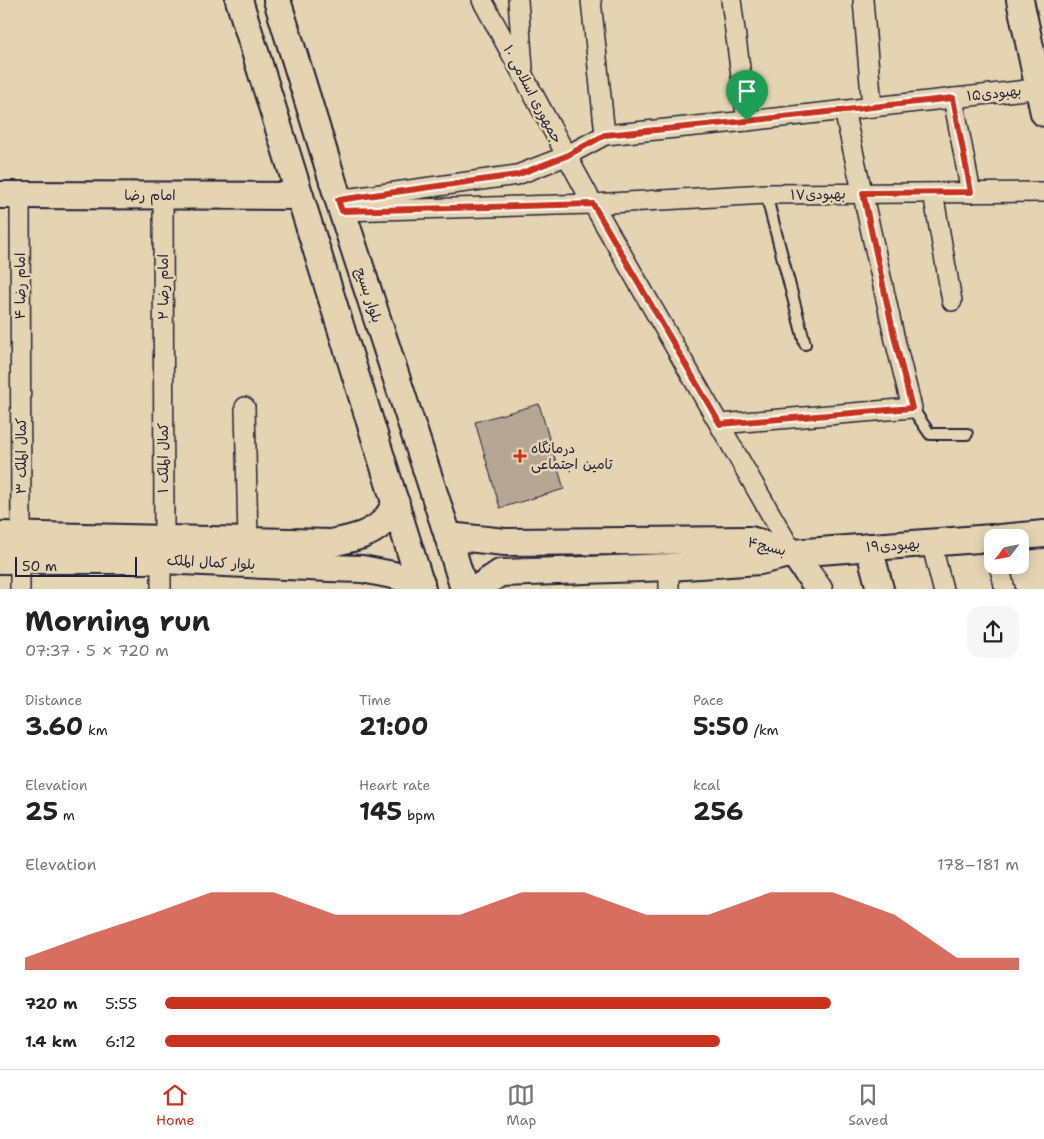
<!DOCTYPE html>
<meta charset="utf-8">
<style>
:root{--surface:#fff;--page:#f6f6f6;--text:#222;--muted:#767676;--line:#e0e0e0;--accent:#c8321e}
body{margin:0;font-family:"Shantell Sans","Playpen Sans Arabic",sans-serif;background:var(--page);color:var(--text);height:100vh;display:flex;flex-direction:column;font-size:19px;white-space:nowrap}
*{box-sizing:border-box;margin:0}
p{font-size:16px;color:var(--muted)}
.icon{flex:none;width:28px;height:28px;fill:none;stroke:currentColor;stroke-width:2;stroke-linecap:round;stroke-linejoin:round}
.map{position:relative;height:589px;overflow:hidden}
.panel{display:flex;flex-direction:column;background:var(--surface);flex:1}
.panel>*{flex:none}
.needle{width:32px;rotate:238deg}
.controls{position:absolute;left:984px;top:529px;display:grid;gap:10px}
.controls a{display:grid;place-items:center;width:45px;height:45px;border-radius:10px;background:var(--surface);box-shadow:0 2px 12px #0003;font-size:25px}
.scale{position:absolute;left:15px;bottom:12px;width:122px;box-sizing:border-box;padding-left:5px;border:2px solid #22223b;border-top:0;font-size:14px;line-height:18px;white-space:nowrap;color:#22223b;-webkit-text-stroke:4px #e5d4b1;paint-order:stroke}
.pin{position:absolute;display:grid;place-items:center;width:42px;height:42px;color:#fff;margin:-51px -21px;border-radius:50% 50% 50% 0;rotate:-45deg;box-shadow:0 0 5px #0007}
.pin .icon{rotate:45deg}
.round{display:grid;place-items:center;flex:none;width:52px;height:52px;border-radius:15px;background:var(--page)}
.head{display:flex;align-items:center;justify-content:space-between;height:85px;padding:0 25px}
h1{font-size:28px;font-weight:700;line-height:38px}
.metrics{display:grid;grid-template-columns:repeat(3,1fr);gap:8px;height:85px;padding:5px 25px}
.metrics div{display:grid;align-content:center}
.metrics b{font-size:25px;font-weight:700}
.metrics small{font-size:14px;font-weight:400}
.metrics p{font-size:14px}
.chart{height:140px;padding:10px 25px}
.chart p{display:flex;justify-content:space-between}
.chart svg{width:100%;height:90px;margin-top:5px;fill:var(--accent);opacity:.7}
ul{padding:0 25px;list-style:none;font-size:16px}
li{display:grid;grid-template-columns:80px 60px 1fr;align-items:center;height:38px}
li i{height:12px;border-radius:6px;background:var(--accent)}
.dock{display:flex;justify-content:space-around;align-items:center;height:70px;border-top:1px solid var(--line);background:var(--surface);font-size:14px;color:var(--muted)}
.dock a{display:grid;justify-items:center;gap:2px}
.dock .current{color:var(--accent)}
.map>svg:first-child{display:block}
.building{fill:#b5a793;stroke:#22223b}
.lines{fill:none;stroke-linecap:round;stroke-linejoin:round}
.lane-casing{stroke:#22223b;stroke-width:14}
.street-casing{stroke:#22223b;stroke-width:22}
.secondary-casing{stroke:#22223b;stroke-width:30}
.lane{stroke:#e5d4b1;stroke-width:10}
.street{stroke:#e5d4b1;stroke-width:19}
.secondary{stroke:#e5d4b1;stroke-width:26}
.route-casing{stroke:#fff;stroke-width:10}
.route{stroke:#c8321e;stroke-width:6}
.poi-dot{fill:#c8321e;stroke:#e5d4b1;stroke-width:2}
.labels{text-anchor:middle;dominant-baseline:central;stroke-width:5;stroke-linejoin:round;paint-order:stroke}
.street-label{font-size:14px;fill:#22223b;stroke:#e5d4b1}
.poi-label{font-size:14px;fill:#22223b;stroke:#e5d4b1;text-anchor:start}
</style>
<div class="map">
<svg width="1044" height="589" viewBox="0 0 1044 589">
<rect width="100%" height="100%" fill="#e5d4b1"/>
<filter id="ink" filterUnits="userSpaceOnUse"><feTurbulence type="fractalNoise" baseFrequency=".02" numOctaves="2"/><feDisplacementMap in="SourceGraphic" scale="10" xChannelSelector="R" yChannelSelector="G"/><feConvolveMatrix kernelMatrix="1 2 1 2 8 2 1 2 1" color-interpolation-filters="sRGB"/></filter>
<g filter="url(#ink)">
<polygon class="building" points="539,404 564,489 500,508 475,422"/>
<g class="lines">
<defs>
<g id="lane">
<polyline points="766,194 805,344"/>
<polyline points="912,408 930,434 967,434"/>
</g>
<g id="street">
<polyline points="482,0 593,204 793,553"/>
<polyline points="518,0 523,68"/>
<polyline points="591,0 605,135"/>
<polyline points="731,0 747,121"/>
<polyline points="863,0 872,107"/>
<polyline points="953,98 971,193"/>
<polyline points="933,193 952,301"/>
<polyline points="20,195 21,535"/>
<polyline points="163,195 164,538"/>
<polyline points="338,200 517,175 566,156 605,135 747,121 1044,88"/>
<polyline points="342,211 593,204 766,194 1044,192"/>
<polyline points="245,407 248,541"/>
<polyline points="720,424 912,408 895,340 844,110"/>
<polyline points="931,542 943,589"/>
<polyline points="161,560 161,589"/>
<polyline points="999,565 1005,589"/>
<polyline points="669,567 669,589"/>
<polyline points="20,589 20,560"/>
</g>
<g id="secondary">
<polyline points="239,0 422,589"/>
<polyline points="277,0 342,211 448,536 464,589"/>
<polyline points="1020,0 1044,113"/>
<polyline points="0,195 300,196"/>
<path d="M0,535L331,543C349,539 369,536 382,523C388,518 392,510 396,503"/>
<polyline points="448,536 505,542 750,540 792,552"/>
<polyline points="1000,538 1044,534"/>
<polyline points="869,547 880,589"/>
<polyline points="793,553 819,589"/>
<polyline points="0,560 161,560 330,568 362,569 393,575 421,583"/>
<polyline points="476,589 500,573 669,567 760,561 793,553 992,538"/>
</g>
</defs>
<use href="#lane" class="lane-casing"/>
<use href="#street" class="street-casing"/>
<use href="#secondary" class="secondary-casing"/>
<use href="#lane" class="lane"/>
<use href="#street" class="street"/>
<use href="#secondary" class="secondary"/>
</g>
</g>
<g class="lines" filter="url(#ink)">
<defs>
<polygon id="route" points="953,98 971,192 863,193 895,340 912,408 720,424 593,204 342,211 338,200 517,175 566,156 605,135 747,121"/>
</defs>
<use href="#route" class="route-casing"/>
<use href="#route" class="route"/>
</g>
<path class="poi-dot" d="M517.5 448.5h5v5h5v5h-5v5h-5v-5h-5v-5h5z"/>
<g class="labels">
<g class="street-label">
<text transform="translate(994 93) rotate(-6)">بهبودی۱۵</text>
<text transform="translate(533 94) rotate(62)">جمهوری اسلامی ۱۰</text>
<text transform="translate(818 194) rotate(-1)">بهبودی۱۷</text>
<text x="150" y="195">امام رضا</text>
<text transform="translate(20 286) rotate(-90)">امام رضا ۴</text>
<text transform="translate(163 287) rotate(-90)">امام رضا ۲</text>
<text transform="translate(369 295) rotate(72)">بلوار بسیج</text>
<text transform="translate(21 456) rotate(-90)">کمال الملک ۳</text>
<text transform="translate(163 458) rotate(-90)">کمال الملک ۱</text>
<text transform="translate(893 545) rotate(-4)">بهبودی۱۹</text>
<text transform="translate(767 546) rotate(14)">بسیج۴</text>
<text transform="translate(211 562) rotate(3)">بلوار کمال الملک</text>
</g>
<g class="poi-label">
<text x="531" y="448">درمانگاه<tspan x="531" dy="16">تامین اجتماعی</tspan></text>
</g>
</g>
</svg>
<div class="controls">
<a><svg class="needle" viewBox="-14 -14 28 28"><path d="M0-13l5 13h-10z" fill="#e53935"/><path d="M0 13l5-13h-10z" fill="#767676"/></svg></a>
</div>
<div class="scale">50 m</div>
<div class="pin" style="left:747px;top:121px;background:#1e9e55"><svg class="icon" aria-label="arrive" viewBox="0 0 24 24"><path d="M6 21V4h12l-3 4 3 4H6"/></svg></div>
</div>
<section class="panel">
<div class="head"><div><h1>Morning run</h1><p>07:37 · 5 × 720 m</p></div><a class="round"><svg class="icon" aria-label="share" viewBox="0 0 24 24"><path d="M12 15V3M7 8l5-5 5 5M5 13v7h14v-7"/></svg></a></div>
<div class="metrics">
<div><p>Distance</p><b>3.60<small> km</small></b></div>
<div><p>Time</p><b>21:00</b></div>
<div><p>Pace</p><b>5:50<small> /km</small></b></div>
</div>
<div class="metrics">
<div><p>Elevation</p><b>25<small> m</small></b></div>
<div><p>Heart rate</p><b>145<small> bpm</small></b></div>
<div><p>kcal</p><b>256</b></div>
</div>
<div class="chart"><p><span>Elevation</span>178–181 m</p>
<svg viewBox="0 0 160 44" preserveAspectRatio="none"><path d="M0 44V38L10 27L20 17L30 6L40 6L50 17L60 17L70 17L80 6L90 6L100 17L110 17L120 6L130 6L140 17L150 38L160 38V44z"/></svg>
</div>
<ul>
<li><b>720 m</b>5:55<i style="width:78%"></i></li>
<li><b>1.4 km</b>6:12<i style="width:65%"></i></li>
</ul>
</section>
<nav class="dock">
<a class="current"><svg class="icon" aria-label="home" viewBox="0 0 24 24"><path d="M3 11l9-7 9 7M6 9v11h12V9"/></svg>Home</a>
<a><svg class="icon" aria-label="map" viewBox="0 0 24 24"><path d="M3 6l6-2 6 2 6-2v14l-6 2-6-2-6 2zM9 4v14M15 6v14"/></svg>Map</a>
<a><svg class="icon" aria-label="saved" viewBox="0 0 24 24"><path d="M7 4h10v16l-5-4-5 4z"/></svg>Saved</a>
</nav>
